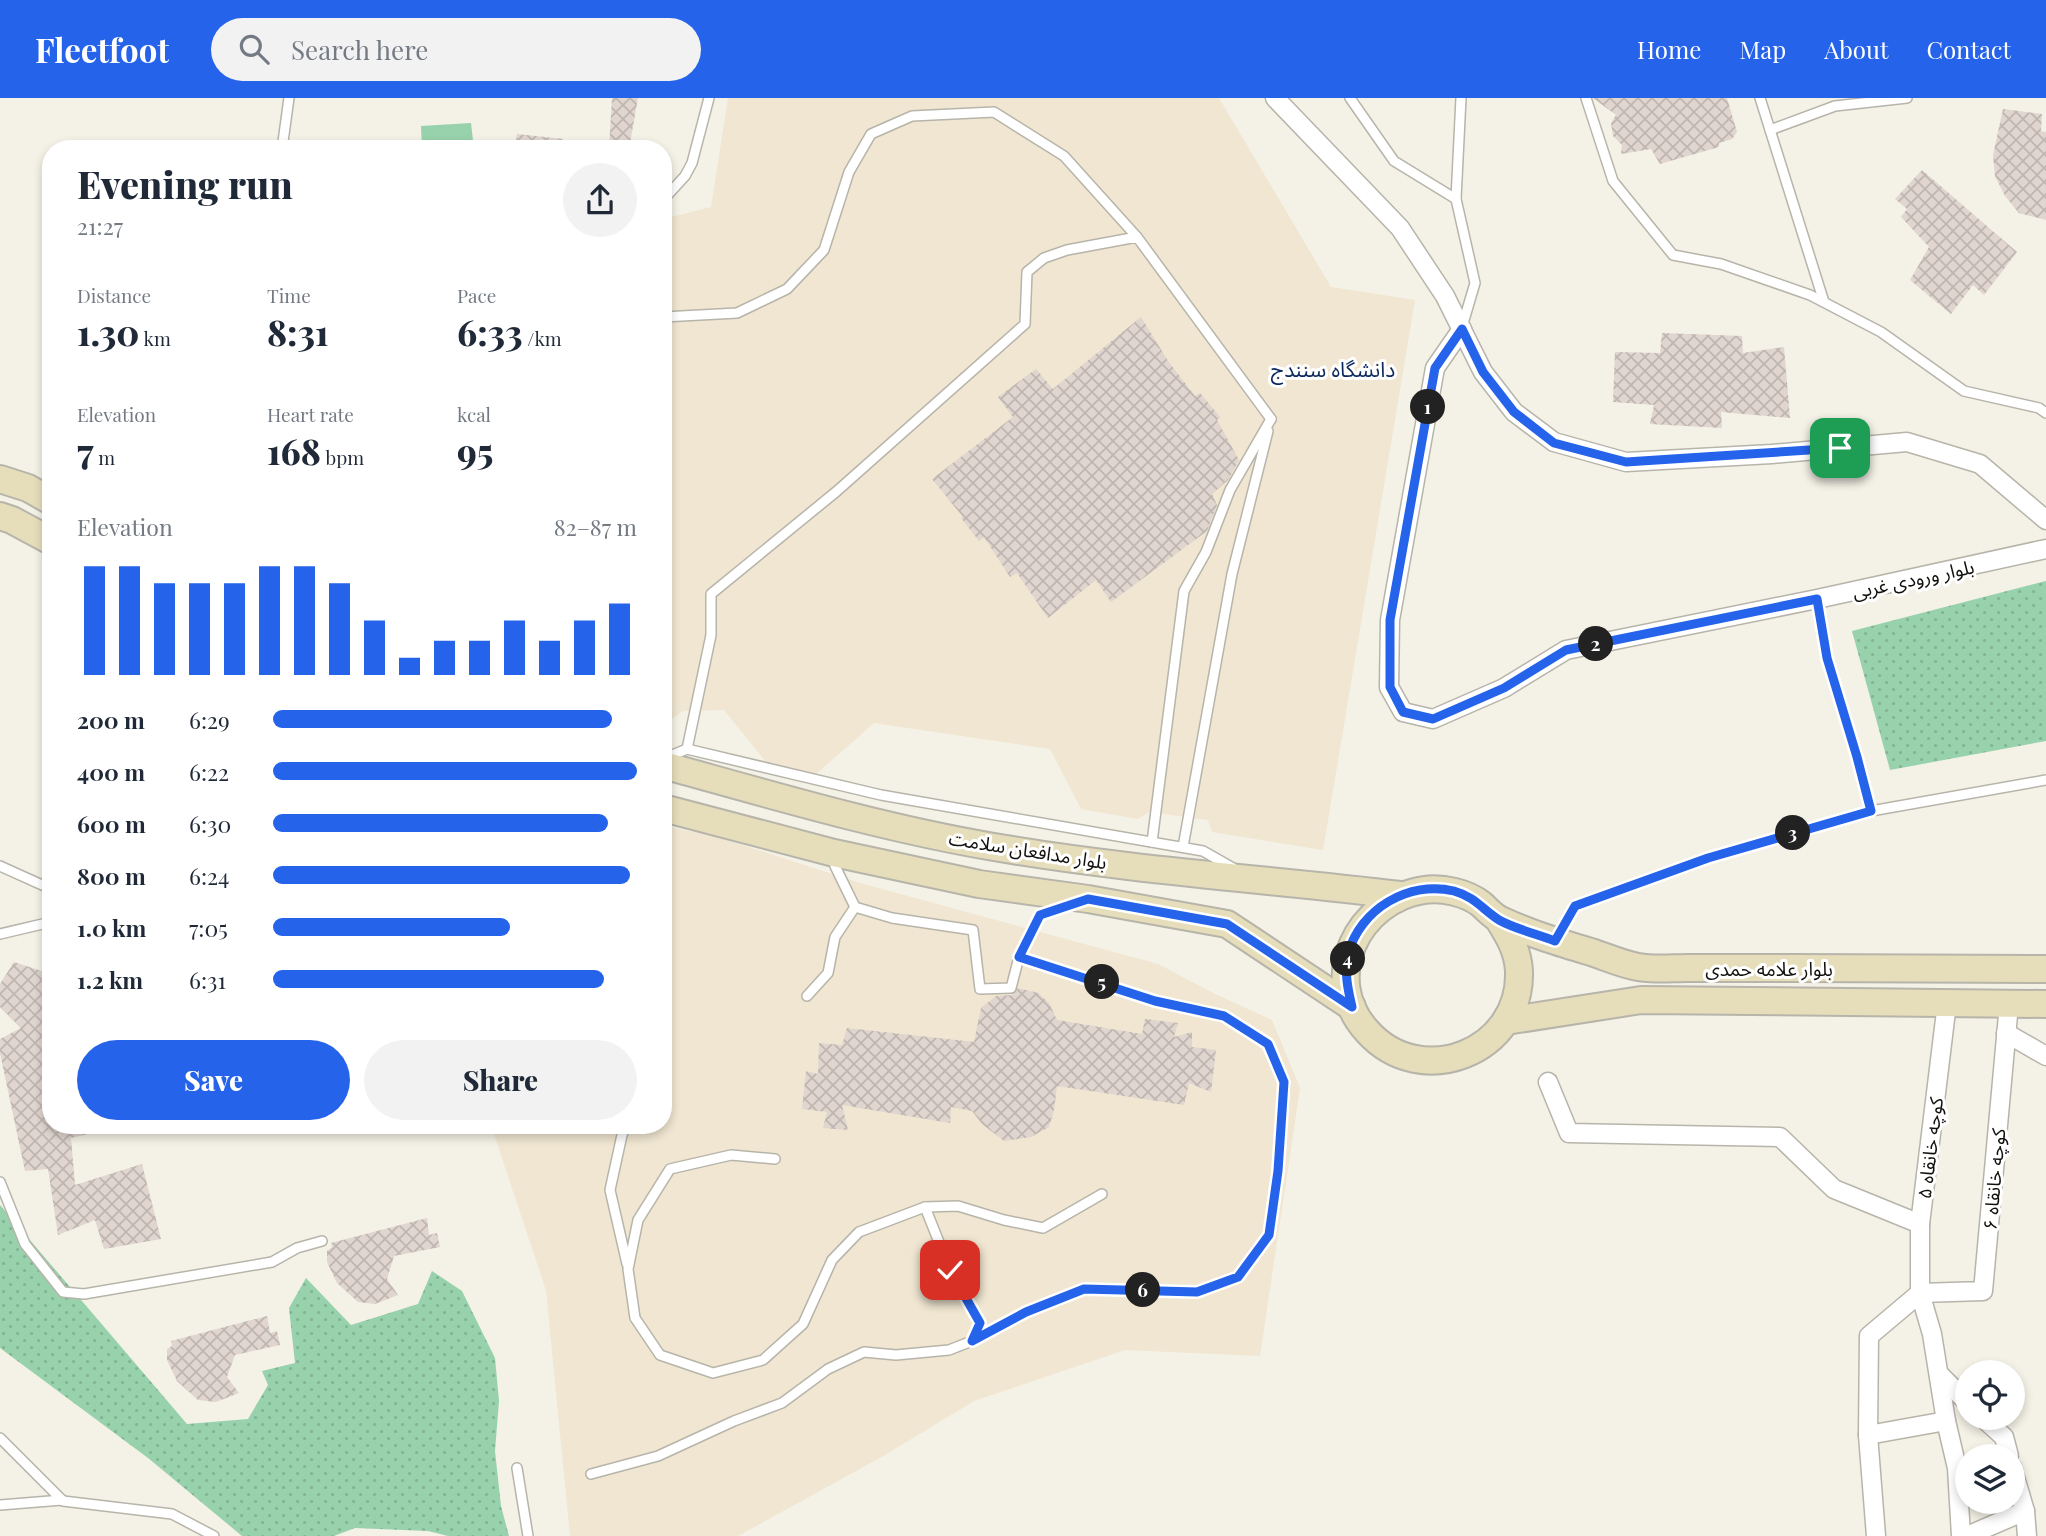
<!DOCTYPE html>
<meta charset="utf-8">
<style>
:root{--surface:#fff;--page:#f2f2f3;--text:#1f2937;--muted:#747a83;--accent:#2563eb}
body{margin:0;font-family:"Playfair Display","Noto Sans Arabic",serif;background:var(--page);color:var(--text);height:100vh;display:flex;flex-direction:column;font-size:26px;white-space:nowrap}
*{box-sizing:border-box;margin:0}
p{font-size:23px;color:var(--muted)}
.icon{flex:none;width:38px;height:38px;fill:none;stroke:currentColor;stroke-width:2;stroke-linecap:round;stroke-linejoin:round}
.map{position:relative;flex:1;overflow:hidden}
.drawer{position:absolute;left:42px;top:42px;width:630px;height:994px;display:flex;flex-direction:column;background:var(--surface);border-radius:28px;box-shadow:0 4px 10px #0003}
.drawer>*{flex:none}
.controls{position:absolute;left:1955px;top:1262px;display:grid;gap:14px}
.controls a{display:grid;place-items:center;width:70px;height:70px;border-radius:50%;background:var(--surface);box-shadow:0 4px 10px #0003;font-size:35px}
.pin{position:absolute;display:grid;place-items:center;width:60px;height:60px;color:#fff;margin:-30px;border-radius:14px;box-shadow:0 4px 10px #0006}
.km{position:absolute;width:35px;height:35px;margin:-18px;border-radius:50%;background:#222;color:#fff;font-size:19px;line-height:35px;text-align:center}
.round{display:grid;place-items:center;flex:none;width:74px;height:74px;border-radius:37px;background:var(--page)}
.headline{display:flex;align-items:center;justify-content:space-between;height:119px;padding:0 35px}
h1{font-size:38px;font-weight:800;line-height:52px}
.figures{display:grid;grid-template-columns:repeat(3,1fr);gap:10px;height:119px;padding:7px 35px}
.figures div{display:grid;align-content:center}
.figures b{font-size:35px;font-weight:800}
.figures small{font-size:19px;font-weight:400}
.figures p{font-size:19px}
.chart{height:196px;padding:14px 35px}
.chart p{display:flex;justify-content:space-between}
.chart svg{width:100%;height:126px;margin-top:7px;stroke:var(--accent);stroke-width:6}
.cta{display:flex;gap:14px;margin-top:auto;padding:14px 35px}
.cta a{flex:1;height:80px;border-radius:42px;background:var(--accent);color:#fff;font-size:28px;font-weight:800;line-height:80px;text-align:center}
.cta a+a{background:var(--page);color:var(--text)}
ul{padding:0 35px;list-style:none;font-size:23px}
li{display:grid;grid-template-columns:112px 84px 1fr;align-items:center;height:52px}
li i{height:18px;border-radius:9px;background:var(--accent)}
header{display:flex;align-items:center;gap:42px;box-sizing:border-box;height:98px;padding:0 35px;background:var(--accent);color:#fff}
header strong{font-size:33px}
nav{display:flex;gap:38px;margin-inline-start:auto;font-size:24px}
.search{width:490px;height:63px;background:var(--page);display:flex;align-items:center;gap:18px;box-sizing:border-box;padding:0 24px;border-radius:38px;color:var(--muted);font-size:26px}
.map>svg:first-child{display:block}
.medical{fill:#f0e6d1}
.park{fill:url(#park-dots)}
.garden{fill:#98d2ac}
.building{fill:url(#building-cross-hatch)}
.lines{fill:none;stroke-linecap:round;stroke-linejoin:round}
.lane-casing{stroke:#b7b4aa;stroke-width:12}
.street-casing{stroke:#b7b4aa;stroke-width:21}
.secondary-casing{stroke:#b7b4aa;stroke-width:30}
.lane{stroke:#fff;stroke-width:9}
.street{stroke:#fff;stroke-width:18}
.secondary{stroke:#e6deba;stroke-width:26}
.route-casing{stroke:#fff;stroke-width:14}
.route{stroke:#2563eb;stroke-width:9}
.labels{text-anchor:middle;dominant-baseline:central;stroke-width:6;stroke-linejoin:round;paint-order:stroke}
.street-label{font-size:19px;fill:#12110d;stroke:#fff}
.neighbourhood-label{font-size:21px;fill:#0d285c;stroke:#fff}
</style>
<header>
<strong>Fleetfoot</strong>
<div class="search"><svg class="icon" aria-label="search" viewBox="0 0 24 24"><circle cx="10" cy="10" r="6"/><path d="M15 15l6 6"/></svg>Search here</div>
<nav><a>Home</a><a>Map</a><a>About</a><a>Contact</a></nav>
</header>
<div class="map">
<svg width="2046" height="1438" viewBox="0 0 2046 1438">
<defs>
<pattern id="park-dots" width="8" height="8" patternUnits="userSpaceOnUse" patternTransform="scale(1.75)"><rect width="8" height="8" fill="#98d2ac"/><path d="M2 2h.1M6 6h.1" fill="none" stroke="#82b393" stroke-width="1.8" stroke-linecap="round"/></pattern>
<pattern id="building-cross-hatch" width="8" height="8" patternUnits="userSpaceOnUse" patternTransform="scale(1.75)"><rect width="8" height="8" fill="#e0d5cf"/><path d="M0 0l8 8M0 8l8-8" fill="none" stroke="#bfb6b1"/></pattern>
</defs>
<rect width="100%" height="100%" fill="#f4f1e6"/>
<g class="medical">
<polygon points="728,0 1219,0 1331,189 1415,202 1323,752 1212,734 1208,722 1149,714 1138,721 1081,711 1050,651 874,625 815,677 770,669 724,612 683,613 663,627 663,121 711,109"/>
<polygon points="663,728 715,738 860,785 1158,866 1215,896 1272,922 1300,990 1260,1258 1125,1252 974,1303 885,1357 738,1438 570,1438 546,1192 491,1027 663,1027"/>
</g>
<g class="park">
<polygon points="2046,483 2046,643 1890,672 1852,533"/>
<polygon points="0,1107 187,1326 248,1321 268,1287 262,1273 295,1265 289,1210 306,1180 351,1227 418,1206 432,1173 462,1193 495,1260 499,1303 495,1353 501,1408 509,1438 448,1438 428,1433 355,1430 334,1438 242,1438 148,1360 0,1250"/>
</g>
<polygon class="garden" points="471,25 474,51 422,51 421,28"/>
<g class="building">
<polygon points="612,0 638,0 629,51 609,51"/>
<polygon points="1593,0 1727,0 1737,34 1732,41 1719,45 1719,49 1660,66 1651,51 1621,56 1622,47 1613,38 1611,25 1616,17"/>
<polygon points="2003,11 2042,16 2041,33 2046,34 2046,122 2019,115 2005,98 1995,78 1993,57"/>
<polygon points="517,36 563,41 562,51 515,51"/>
<polygon points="1922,72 2017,154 1984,197 1973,187 1951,216 1910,182 1929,149 1901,119 1907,111 1895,101"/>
<polygon points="1141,219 1168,263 1195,298 1200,295 1220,319 1217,322 1239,362 1228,382 1212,396 1217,407 1207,433 1111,504 1096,482 1048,520 1017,475 1010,479 984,439 979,443 961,420 963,419 932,381 1013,319 998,299 1036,271 1053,291"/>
<polygon points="1662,235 1742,238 1743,255 1784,249 1790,320 1721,314 1722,330 1650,326 1654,307 1613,304 1615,254 1660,255"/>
<polygon points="14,864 51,876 51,1027 103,1027 104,1032 71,1040 75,1087 142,1066 161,1141 104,1151 95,1122 58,1137 48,1071 25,1073 0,955 0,941 21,930 0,909 0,886"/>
<polygon points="1018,890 1038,895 1049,905 1057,922 1142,936 1145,921 1178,925 1174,939 1192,934 1192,949 1216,952 1211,994 1189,985 1184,1007 1057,988 1054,1012 1049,1029 1031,1039 1004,1043 982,1026 972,1013 951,1009 950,1025 842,1007 848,1032 823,1030 827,1014 802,1011 806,973 818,976 819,945 842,947 847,930 974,944 981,910 996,898 1012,897"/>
<polygon points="427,1120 429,1137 437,1135 440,1149 394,1158 387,1181 398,1197 375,1206 358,1204 337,1185 327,1164 327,1153 332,1149 331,1145"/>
<polygon points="267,1218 270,1235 277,1233 280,1247 235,1257 227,1279 239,1295 216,1304 198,1302 177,1283 167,1262 167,1251 172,1248 171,1243"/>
</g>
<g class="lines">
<defs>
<g id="lane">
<polyline points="1350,0 1394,63 1456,101"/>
<polyline points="1461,0 1456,101 1475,185 1462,229"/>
<polyline points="1586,0 1613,83 1673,157 1721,166 1810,197 1881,234 1964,293 2039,310 2046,315"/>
<polyline points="1760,0 1824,204"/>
<polyline points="1770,32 1835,8 1907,0"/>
<polyline points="282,51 289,0"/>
<polyline points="663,102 685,78 692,65 709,0"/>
<polyline points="663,219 737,215 787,191 824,152 849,74 871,36 912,18 994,14 1064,58 1137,139"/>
<polyline points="1817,501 1827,560 1857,659 1871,713"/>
<polyline points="687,651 711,537 711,496 837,393 1025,226 1027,174 1044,160 1067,152 1137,139 1271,321"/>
<polyline points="665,660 687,651 881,697 1203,753 1233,770"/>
<polyline points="1152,744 1184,493 1206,454 1230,392 1271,321"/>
<polyline points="1183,749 1232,476 1268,333"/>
<polyline points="834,757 835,768 855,809 892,820 973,832 980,891 1011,890 1019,859 1040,817 1069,807"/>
<polyline points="0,768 51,791"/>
<polyline points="0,836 51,824"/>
<polyline points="1556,841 1575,808 1708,760 1871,713 2046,682"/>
<polyline points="807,898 828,875 835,839 855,809"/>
<polyline points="663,950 664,949"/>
<polyline points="626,1027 622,1037 610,1092 627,1166"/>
<polyline points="775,1061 731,1057 670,1071 638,1122 628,1171 635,1220 660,1257 713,1275 763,1262 803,1226 832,1162 859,1134 925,1109 958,1108 1004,1122 1043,1130 1102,1096"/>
<polyline points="0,1084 25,1146 63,1194 84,1196 272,1164 297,1150 322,1143"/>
<polyline points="972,1243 1026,1214 1084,1191 1197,1194 1238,1179 1269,1137 1278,1073 1285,984 1268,946 1224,918 1155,903 1019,859"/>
<polyline points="0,1340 63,1403 172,1416 214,1438"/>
<polyline points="517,1370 528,1438"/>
<polyline points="591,1376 658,1358 734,1323 782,1305 828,1271 864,1254 896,1257 949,1252 972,1243 980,1225 950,1172 925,1109"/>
<polyline points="0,1407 62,1402"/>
</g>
<g id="street">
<polyline points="1275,0 1400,130 1445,198 1483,274 1514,314 1554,344 1626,364 1772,356 1907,344 1980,366 2046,422"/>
<polyline points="1462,231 1435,270 1390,522 1389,589 1403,614 1433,621 1504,590 1566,552 1817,501 2046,451"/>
<polyline points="1947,905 1920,1126 1920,1195 1932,1236 1946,1323 1957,1370 1961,1438"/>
<polyline points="2006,935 2046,958"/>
<polyline points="1548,984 1569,1035 1780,1039 1834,1091 1920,1126"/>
<polyline points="1920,1195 1983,1193 2009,906"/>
<polyline points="1939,1276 1967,1304"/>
<polyline points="1983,1320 2004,1339 2009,1358"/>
<polyline points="1868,1337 1946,1323"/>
<polyline points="2012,1369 2025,1413 2027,1438"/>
<polyline points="1876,1438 1868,1337 1869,1238 1920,1195"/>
<polyline points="1967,1438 2025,1413"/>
</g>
<g id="secondary">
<polyline points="0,381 28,390 51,403"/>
<polyline points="0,418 12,422 51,443"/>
<path d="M663,667C772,697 882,730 994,749C1128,772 1265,781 1400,797"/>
<polyline points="663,710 834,755 979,786 1088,801 1227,826 1352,909"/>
<path d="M1499,822C1509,838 1518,853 1519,873C1522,954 1421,994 1367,933C1319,880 1358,802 1424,792C1442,789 1467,795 1481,806C1488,812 1494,820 1503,823C1531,836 1561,845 1591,854C1606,859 1622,866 1638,869C1654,872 1672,870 1688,870C1723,870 1758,870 1792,870C1877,870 1961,871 2046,871"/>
<polyline points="1506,923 1641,902 2046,906"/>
</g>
</defs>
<use href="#lane" class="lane-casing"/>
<use href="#street" class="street-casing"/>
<use href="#secondary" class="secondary-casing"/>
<use href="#lane" class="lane"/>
<use href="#street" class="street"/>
<use href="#secondary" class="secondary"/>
</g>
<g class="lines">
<defs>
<path id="route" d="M950,1172L980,1225L972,1243L1026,1214L1084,1191L1197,1194L1238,1179L1269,1137L1278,1073L1284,984L1268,946L1224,918L1155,903L1019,859L1040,817L1088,801L1227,826L1352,909C1348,892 1344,874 1348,856C1360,811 1409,782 1454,793C1475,799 1482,811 1499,822C1515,831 1537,836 1555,843L1575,808L1708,760L1871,713L1857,659L1827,560L1817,501L1566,552L1504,590L1433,621L1403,614L1390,589V522L1435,270L1462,231L1483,274L1514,314L1554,345L1626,364L1840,350"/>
</defs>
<use href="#route" class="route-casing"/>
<use href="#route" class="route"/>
</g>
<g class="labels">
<g class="street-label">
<text transform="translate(1913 480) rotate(-12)">بلوار ورودی غربی</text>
<text transform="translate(1028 751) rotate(9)">بلوار مدافعان سلامت</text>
<text x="1769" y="870">بلوار علامه حمدی</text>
<text transform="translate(1929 1050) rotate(-83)">کوچه خانقاه ۵</text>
<text transform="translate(1993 1081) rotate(-85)">کوچه خانقاه ۶</text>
</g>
<g class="neighbourhood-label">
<text x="1333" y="270">دانشگاه سنندج</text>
</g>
</g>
</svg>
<div class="controls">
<a><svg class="icon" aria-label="locate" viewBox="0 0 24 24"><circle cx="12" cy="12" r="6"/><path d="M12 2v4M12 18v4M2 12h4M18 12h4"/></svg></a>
<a><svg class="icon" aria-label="layers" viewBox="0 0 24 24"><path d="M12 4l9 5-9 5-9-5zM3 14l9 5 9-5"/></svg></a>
</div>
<div class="pin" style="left:1840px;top:350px;background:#1e9e55"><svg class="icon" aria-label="arrive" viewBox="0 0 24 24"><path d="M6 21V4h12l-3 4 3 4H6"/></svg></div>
<div class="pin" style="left:950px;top:1172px;background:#d93025"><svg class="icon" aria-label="check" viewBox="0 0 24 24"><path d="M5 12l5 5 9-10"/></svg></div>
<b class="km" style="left:1428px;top:309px">1</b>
<b class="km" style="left:1596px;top:546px">2</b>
<b class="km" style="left:1793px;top:735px">3</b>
<b class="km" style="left:1348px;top:861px">4</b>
<b class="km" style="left:1102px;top:884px">5</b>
<b class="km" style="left:1143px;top:1192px">6</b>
<section class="drawer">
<div class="headline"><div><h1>Evening run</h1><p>21:27</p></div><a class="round"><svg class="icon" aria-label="share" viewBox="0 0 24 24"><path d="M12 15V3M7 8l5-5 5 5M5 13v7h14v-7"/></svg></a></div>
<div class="figures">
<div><p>Distance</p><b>1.30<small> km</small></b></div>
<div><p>Time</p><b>8:31</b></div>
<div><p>Pace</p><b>6:33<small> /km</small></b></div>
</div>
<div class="figures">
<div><p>Elevation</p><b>7<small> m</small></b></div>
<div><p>Heart rate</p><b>168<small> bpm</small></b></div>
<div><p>kcal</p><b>95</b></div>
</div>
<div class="chart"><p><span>Elevation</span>82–87 m</p>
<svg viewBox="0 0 160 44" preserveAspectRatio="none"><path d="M5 44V6M15 44V6M25 44V12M35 44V12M45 44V12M55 44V6M65 44V6M75 44V12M85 44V25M95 44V38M105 44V32M115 44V32M125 44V25M135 44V32M145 44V25M155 44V19"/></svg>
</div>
<ul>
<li><b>200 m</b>6:29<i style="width:93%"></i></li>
<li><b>400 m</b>6:22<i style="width:100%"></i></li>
<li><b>600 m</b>6:30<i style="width:92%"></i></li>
<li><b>800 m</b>6:24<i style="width:98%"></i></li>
<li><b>1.0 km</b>7:05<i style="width:65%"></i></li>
<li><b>1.2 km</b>6:31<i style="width:91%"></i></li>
</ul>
<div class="cta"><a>Save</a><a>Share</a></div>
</section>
</div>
